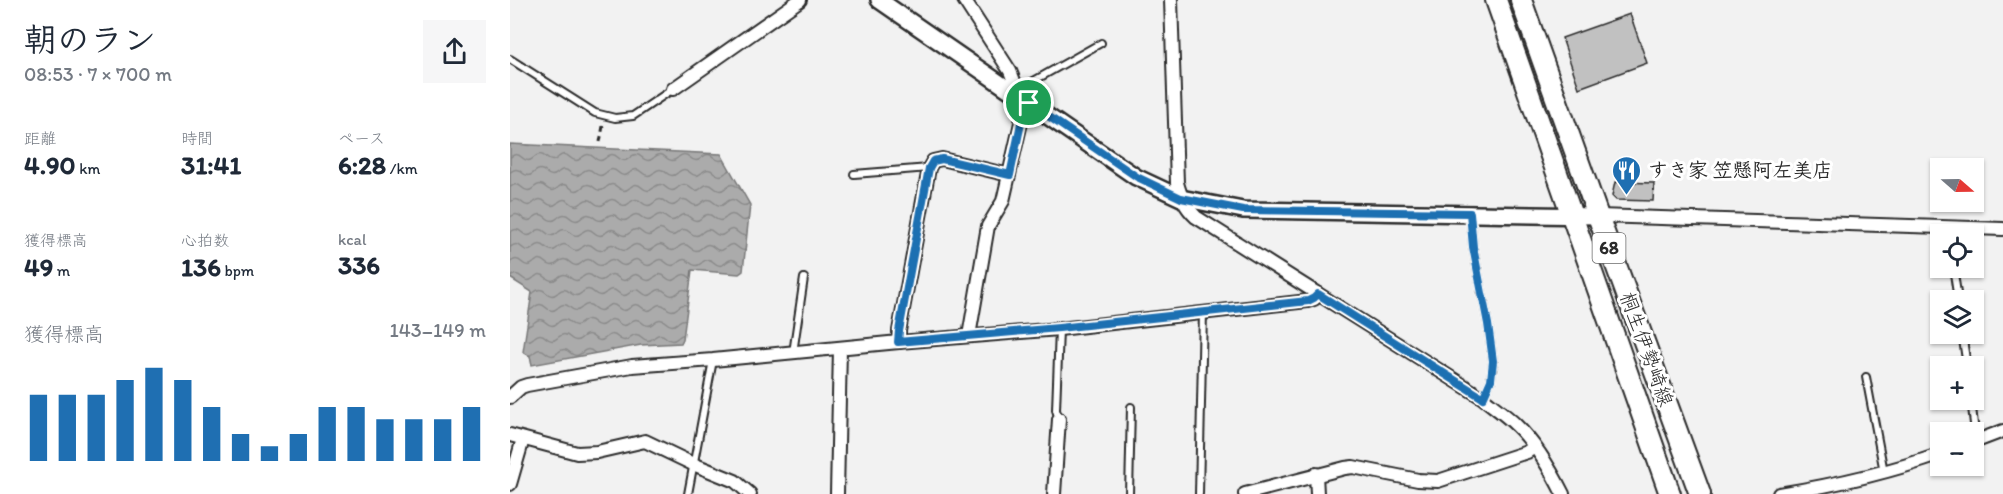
<!DOCTYPE html>
<html lang="ja">
<meta charset="utf-8">
<style>
:root{--surface:#fff;--page:#f6f6f7;--text:#1f2937;--muted:#747a83;--accent:#1f6fb2}
body{margin:0;font-family:Itim,"Klee One",sans-serif;background:var(--page);color:var(--text);height:100vh;display:flex;flex-direction:column;font-size:22px;white-space:nowrap}
*{box-sizing:border-box;margin:0}
p{font-size:20px;color:var(--muted)}
.icon{flex:none;width:33px;height:33px;fill:none;stroke:currentColor;stroke-width:2;stroke-linecap:round;stroke-linejoin:round}
.map{position:relative;flex:1;overflow:hidden}
.sheet{display:flex;flex-direction:column;background:var(--surface);width:510px}
.sheet>*{flex:none}
.needle{width:39px;rotate:110deg}
.fabs{position:absolute;left:1420px;top:158px;display:grid;gap:12px}
.fabs a{display:grid;place-items:center;width:54px;height:54px;border-radius:0px;background:var(--surface);box-shadow:0 2px 4px #0004;font-size:30px}
.pin{position:absolute;display:grid;place-items:center;width:51px;height:51px;color:#fff;margin:-26px;border:3px solid #fff;border-radius:50%;box-shadow:0 2px 6px #0007}
.round{display:grid;place-items:center;flex:none;width:63px;height:63px;border-radius:0px;background:var(--page)}
.head{display:flex;align-items:center;justify-content:space-between;height:102px;padding:0 24px}
h1{font-size:33px;font-weight:700;line-height:45px}
.figures{display:grid;grid-template-columns:repeat(3,1fr);gap:9px;height:102px;padding:6px 24px}
.figures div{display:grid;align-content:center}
.figures b{font-size:26px;font-weight:700}
.figures small{font-size:16px;font-weight:400}
.figures p{font-size:16px}
.chart{height:168px;padding:12px 24px}
.chart p{display:flex;justify-content:space-between}
.chart svg{width:100%;height:108px;margin-top:6px;stroke:var(--accent);stroke-width:6}
main{display:flex;flex:1;min-height:0}
.map>svg:first-child{display:block}
.water{fill:url(#water-waves);stroke:#787878;stroke-width:1.5}
.building{fill:#c1c1c1;stroke:#2b2b2b;stroke-width:1.5}
.lines{fill:none;stroke-linecap:round;stroke-linejoin:round}
.service-casing{stroke:#2b2b2b;stroke-width:10}
.minor-casing{stroke:#2b2b2b;stroke-width:16}
.tertiary-casing{stroke:#2b2b2b;stroke-width:20}
.primary-casing{stroke:#2b2b2b;stroke-width:24}
.path{stroke:#2b2b2b;stroke-width:3;stroke-dasharray:6 4.5;stroke-linecap:butt}
.service{stroke:#fff;stroke-width:6}
.minor{stroke:#fff;stroke-width:12}
.tertiary{stroke:#fff;stroke-width:15}
.primary{stroke:#fff;stroke-width:20}
.route-casing{stroke:#fff;stroke-width:12}
.route{stroke:#1f6fb2;stroke-width:8}
.labels{text-anchor:middle;dominant-baseline:central;stroke-width:6;stroke-linejoin:round;paint-order:stroke}
.shield{fill:#fff;stroke:#6b6b6b;stroke-width:1.5}
.shield-label{font-size:18px;font-weight:bold;fill:#2b2b2b}
.poi-label{font-size:20px;font-weight:bold;fill:#2b2b2b;stroke:#fff;text-anchor:start}
.street-label{font-size:20px;fill:#2b2b2b;stroke:#fff}
</style>
<main>
<section class="sheet">
<div class="head"><div><h1>朝のラン</h1><p>08:53 · 7 × 700 m</p></div><a class="round"><svg class="icon" aria-label="share" viewBox="0 0 24 24"><path d="M12 15V3M7 8l5-5 5 5M5 13v7h14v-7"/></svg></a></div>
<div class="figures">
<div><p>距離</p><b>4.90<small> km</small></b></div>
<div><p>時間</p><b>31:41</b></div>
<div><p>ペース</p><b>6:28<small> /km</small></b></div>
</div>
<div class="figures">
<div><p>獲得標高</p><b>49<small> m</small></b></div>
<div><p>心拍数</p><b>136<small> bpm</small></b></div>
<div><p>kcal</p><b>336</b></div>
</div>
<div class="chart"><p><span>獲得標高</span>143–149 m</p>
<svg viewBox="0 0 160 44" preserveAspectRatio="none"><path d="M5 44V17M15 44V17M25 44V17M35 44V11M45 44V6M55 44V11M65 44V22M75 44V33M85 44V38M95 44V33M105 44V22M115 44V22M125 44V27M135 44V27M145 44V27M155 44V22"/></svg>
</div>
</section>
<div class="map">
<svg width="1493" height="494" viewBox="0 0 1493 494">
<defs>
<pattern id="water-waves" width="16" height="10" patternUnits="userSpaceOnUse" patternTransform="scale(1.5)"><rect width="16" height="10" fill="#ababab"/><path d="M0 5q4-4 8 0t8 0" fill="none" stroke="#8b8b8b"/></pattern>
</defs>
<rect width="100%" height="100%" fill="#f2f2f2"/>
<filter id="ink" filterUnits="userSpaceOnUse"><feTurbulence type="fractalNoise" baseFrequency=".0167" numOctaves="2"/><feDisplacementMap in="SourceGraphic" scale="12" xChannelSelector="R" yChannelSelector="G"/><feConvolveMatrix kernelMatrix="1 2 1 2 8 2 1 2 1" color-interpolation-filters="sRGB"/></filter>
<g filter="url(#ink)">
<polygon class="water" points="0,144 211,154 240,205 233,271 229,274 182,270 173,339 171,343 131,345 22,365 20,356 13,352 22,292 0,278"/>
<g class="building">
<polygon points="1120,14 1137,63 1069,88 1052,38"/>
<polygon points="1105,182 1144,183 1143,201 1106,200 1102,196"/>
</g>
<g class="lines">
<defs>
<g id="service">
<polyline points="0,59 85,113 105,118 123,116 163,89"/>
<polyline points="504,92 591,43"/>
<polyline points="344,174 419,168"/>
<polyline points="960,213 963,247 978,324 983,361 981,380 973,398"/>
<polyline points="1443,267 1448,300"/>
<polyline points="1452,333 1457,366"/>
<polyline points="283,353 294,278"/>
<polyline points="1356,377 1374,472"/>
<polyline points="1461,399 1466,441"/>
<polyline points="549,419 546,410 549,329"/>
<polyline points="178,494 203,360"/>
<polyline points="619,494 621,407"/>
<polyline points="689,494 693,312"/>
</g>
<g id="minor">
<polyline points="454,0 500,71 504,81 504,92"/>
<path d="M661,0L667,183C671,197 675,207 686,217L973,398C984,407 996,415 1006,425C1026,444 1041,470 1053,494"/>
<polyline points="163,89 290,0"/>
<polyline points="1088,216 1493,229"/>
<polyline points="459,336 478,226 493,201 513,114 519,103"/>
<polyline points="389,342 389,331 419,168 423,161 432,159 499,175"/>
<polyline points="0,397 11,387 17,385 122,366 203,360 389,342 549,329 798,301 804,299 808,294"/>
<polyline points="0,435 67,453 87,452 135,441 183,464 225,481 240,494"/>
<polyline points="1464,442 1493,431"/>
<polyline points="806,474 807,494"/>
<polyline points="0,484 13,439"/>
<polyline points="327,494 330,348"/>
<polyline points="544,494 549,419"/>
<polyline points="735,494 835,468 843,467 908,480 928,481 1017,452 1024,447"/>
<path d="M1269,494C1324,485 1378,473 1431,454"/>
</g>
<polyline id="tertiary" points="369,0 626,177 671,198 733,210 1088,216"/>
<g id="primary">
<polyline points="986,0 1160,494"/>
<polyline points="1011,0 1088,216 1190,494"/>
</g>
</defs>
<use href="#service" class="service-casing"/>
<use href="#minor" class="minor-casing"/>
<use href="#tertiary" class="tertiary-casing"/>
<use href="#primary" class="primary-casing"/>
<polyline class="path" points="90,142 93,126"/>
<use href="#service" class="service"/>
<use href="#minor" class="minor"/>
<use href="#tertiary" class="tertiary"/>
<use href="#primary" class="primary"/>
</g>
</g>
<g class="lines" filter="url(#ink)">
<defs>
<polygon id="route" points="519,103 627,177 671,198 733,210 960,213 963,247 978,324 983,361 981,380 973,398 808,294 804,298 798,301 549,328 388,342 389,331 419,168 423,161 432,159 500,175 513,114"/>
</defs>
<use href="#route" class="route-casing"/>
<use href="#route" class="route"/>
</g>
<defs>
<symbol id="restaurant-pin" viewBox="-11 -11 22 30"><path d="M0 17L-7.5 6A9.5 9.5 0 1 1 7.5 6Z" fill="#1f6fb2" stroke="#fff"/><path d="M-5-6h1v4h1v-4h1v4h1v-4h1v5L-1.5 .5V6h-2V.5L-5-1ZM5-6V6H3V1.5H1.5Q1.5-4 5-6Z" fill="#fff"/></symbol>
</defs>
<g fill-rule="evenodd">
<use href="#restaurant-pin" x="1100" y="154" width="33" height="45"/>
</g>
<g class="labels">
<rect class="shield" x="1082.5" y="233" width="33" height="30" rx="4.5"/>
<g class="shield-label">
<text x="1099" y="248">68</text>
</g>
<g class="poi-label">
<text x="1138" y="170">すき家 笠懸阿左美店</text>
</g>
<g class="street-label">
<text transform="translate(1137 349) rotate(70)">桐生伊勢崎線</text>
</g>
</g>
</svg>
<div class="fabs">
<a><svg class="needle" viewBox="-14 -14 28 28"><path d="M0-13l5 13h-10z" fill="#e53935"/><path d="M0 13l5-13h-10z" fill="#747a83"/></svg></a>
<a><svg class="icon" aria-label="locate" viewBox="0 0 24 24"><circle cx="12" cy="12" r="6"/><path d="M12 2v4M12 18v4M2 12h4M18 12h4"/></svg></a>
<a><svg class="icon" aria-label="layers" viewBox="0 0 24 24"><path d="M12 4l9 5-9 5-9-5zM3 14l9 5 9-5"/></svg></a>
<a>+</a>
<a>−</a>
</div>
<div class="pin" style="left:519px;top:103px;background:#1e9e55"><svg class="icon" aria-label="arrive" viewBox="0 0 24 24"><path d="M6 21V4h12l-3 4 3 4H6"/></svg></div>
</div>
</main>
